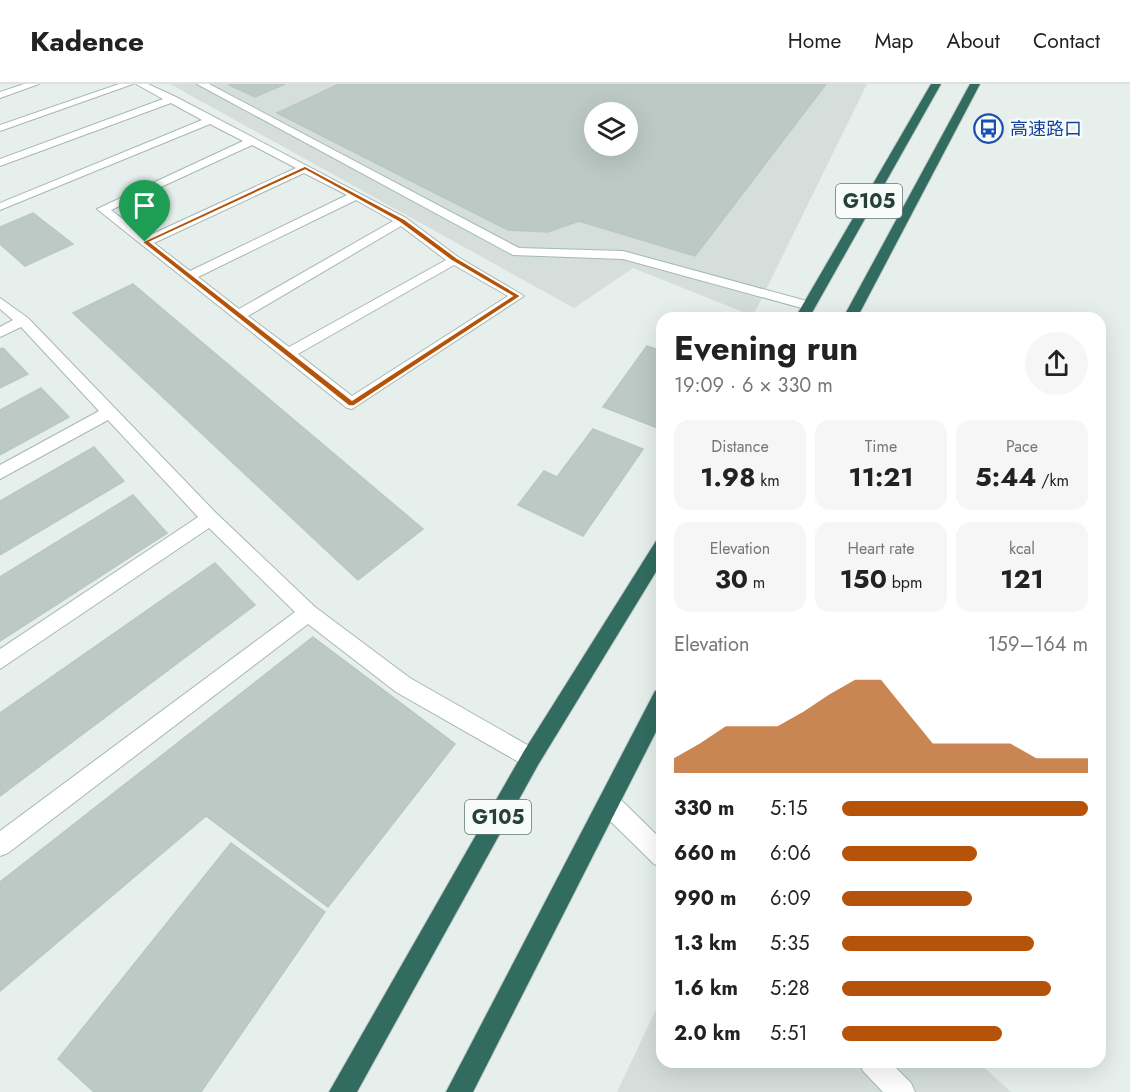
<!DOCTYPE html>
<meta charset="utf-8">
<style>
:root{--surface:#fff;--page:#f6f6f6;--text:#222;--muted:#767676;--line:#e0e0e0;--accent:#b45309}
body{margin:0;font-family:Jost,"Noto Sans SC",sans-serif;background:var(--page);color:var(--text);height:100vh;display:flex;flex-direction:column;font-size:22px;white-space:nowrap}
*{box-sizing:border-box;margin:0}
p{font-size:20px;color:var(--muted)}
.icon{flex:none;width:33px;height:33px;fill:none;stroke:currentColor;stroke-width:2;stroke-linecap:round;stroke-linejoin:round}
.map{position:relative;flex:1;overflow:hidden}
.sheet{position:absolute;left:656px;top:228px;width:450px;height:756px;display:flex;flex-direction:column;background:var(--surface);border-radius:18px;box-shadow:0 6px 24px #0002}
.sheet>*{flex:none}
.fabs{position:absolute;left:584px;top:18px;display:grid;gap:12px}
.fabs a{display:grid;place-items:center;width:54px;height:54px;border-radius:50%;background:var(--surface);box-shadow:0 6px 24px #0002;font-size:30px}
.pin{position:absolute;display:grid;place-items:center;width:51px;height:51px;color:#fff;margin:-62px -26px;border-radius:50% 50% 50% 0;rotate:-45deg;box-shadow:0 0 6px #0007}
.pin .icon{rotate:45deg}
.round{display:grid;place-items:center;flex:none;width:63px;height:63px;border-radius:32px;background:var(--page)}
.summary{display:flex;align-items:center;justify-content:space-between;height:102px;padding:0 18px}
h1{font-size:33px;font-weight:700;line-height:45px}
.metrics{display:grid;grid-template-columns:repeat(3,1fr);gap:9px;height:102px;padding:6px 18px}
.metrics div{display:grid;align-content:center;border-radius:15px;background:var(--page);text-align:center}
.metrics b{font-size:26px;font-weight:700}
.metrics small{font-size:16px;font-weight:400}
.metrics p{font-size:16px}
.chart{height:168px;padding:12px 18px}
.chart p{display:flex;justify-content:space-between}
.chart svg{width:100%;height:108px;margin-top:6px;fill:var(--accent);opacity:.7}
ul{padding:0 18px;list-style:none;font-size:20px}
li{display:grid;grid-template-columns:96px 72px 1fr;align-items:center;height:45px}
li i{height:15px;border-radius:8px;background:var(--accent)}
header{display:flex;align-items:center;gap:36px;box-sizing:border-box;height:84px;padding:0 30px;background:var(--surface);border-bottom:2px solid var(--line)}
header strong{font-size:28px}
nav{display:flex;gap:33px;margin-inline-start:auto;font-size:21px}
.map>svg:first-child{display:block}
.built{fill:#d5deda;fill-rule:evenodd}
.building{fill:#bcc9c4;stroke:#b9c8c2;stroke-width:1.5;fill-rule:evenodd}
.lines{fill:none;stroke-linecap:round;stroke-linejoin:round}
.street-casing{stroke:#a8b7b2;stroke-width:2}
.secondary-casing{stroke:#a5bab3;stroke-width:2}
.highway-casing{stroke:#c2cac8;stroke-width:2}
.street{fill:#fff;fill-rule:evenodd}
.secondary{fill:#fff;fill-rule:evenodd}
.highway{fill:#326c60;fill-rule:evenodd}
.route{fill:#b45309;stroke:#fff;stroke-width:1.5;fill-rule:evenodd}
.labels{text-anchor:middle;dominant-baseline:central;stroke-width:5;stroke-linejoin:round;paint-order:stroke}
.far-transit-label{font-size:18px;fill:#164399;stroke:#f7fbf9;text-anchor:start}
.shield{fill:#f7fbf9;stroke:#647973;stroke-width:1.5}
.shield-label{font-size:20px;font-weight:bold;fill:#254139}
</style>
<header>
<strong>Kadence</strong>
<nav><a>Home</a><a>Map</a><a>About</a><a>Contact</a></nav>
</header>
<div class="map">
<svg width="1130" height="1008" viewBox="0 0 1130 1008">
<rect width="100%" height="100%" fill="#e6efeb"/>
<g class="built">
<path d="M170,0H867L753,232L633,184L574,224ZM594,28H627V62H594Z"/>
<polygon points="661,915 662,978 978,978 1011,1008 617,1008"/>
</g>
<g class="building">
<polygon points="285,0 255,13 229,1 230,0"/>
<path d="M339,0H826L695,172L579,137L548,148L508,146L277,29ZM594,28H627V62H594Z"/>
<polygon points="33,129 73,160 25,182 0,160 0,143"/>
<polygon points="133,200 423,445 358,496 73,229"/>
<polygon points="647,262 662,267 660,345 603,323"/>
<polygon points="3,264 28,290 0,304 0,265"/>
<polygon points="41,304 69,333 0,371 0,326"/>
<polygon points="593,345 643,365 583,452 518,421 544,387 557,393"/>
<polygon points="94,363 124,397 0,471 0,417"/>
<polygon points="133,411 167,449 0,557 0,493"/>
<polygon points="215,479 255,521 0,712 0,629"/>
<polygon points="313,553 455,660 328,823 206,732 0,907 0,798"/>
<polygon points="231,759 325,828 201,1008 94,1008 58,975"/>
</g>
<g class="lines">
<defs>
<g id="street">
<polygon points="24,0 39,0 0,14 0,8"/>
<polygon points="119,0 133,0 0,47 0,41"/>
<path d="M136,0H148L176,13L406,134L458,173L524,212L352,325L347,324L97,125L243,57L210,40L0,126V119L202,36L171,19L0,82V75L163,15ZM252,61L296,84L146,153L111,126ZM304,89L347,111L190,187L154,159ZM356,116L393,137L239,225L198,193ZM401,142L446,176L289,263L248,232ZM454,181L508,212L352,312L298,270Z"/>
<polygon points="0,214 28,234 216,429 315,523 410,594 538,667 541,674 538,681 531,684 524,681 396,608 308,540 8,769 0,772 0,747 295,528 209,444 0,585 0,565 198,433 108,336 0,395 0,381 99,327 21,243 0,253 0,243 13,236 0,225"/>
</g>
<g id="secondary">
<polygon points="197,0 209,0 519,164 623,167 814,219 816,222 809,226 623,175 513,171"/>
<polygon points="609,709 617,712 662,756 662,783 654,780 601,728 598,720 601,712"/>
<polygon points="859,978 890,978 911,999 915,1008 883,1008 863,987"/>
</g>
<g id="highway">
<polygon points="931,0 941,0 809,234 795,234"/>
<polygon points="970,0 980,0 857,234 843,234"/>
<polygon points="662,455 662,478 538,681 357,1008 329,1008 524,667 656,457"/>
<polygon points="662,605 662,636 473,1008 446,1008 655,607"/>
</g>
</defs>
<use href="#street" class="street-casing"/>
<use href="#secondary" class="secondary-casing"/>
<use href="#highway" class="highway-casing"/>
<use href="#street" class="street"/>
<use href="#secondary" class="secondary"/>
<use href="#highway" class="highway"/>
</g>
<path class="route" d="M305,82L404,135L457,174L521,212L354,322H349L142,158ZM305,86L399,138L452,177L512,212L352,316L150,158Z"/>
<defs>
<symbol id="bus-ring" viewBox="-11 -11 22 22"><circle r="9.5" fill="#f7fbf9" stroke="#1a4fb4" stroke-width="1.5"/><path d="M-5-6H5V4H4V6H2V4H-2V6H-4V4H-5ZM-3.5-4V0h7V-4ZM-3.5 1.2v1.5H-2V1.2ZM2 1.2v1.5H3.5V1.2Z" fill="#1a4fb4"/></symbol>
</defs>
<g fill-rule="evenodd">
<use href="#bus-ring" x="972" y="28" width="33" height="33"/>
</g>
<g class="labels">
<g class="far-transit-label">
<text x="1010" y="45">高速路口</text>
</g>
<g class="shield">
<rect x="836" y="100" width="66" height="34" rx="4.5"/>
<rect x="465" y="716" width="66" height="34" rx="4.5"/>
</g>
<g class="shield-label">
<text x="869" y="117">G105</text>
<text x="498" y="733">G105</text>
</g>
</g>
</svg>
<div class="fabs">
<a><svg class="icon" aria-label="layers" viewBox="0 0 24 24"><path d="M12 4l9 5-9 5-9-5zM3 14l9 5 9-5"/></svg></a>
</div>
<div class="pin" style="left:145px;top:158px;background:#1e9e55"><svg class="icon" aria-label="arrive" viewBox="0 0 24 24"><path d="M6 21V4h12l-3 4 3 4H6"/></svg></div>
<section class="sheet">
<div class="summary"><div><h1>Evening run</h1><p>19:09 · 6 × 330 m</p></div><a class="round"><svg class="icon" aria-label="share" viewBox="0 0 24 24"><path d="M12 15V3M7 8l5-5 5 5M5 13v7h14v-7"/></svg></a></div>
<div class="metrics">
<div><p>Distance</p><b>1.98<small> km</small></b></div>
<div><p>Time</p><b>11:21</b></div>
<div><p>Pace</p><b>5:44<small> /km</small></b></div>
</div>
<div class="metrics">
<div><p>Elevation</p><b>30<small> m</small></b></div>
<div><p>Heart rate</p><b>150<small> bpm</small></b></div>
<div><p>kcal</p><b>121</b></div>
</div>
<div class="chart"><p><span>Elevation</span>159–164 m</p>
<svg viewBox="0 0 160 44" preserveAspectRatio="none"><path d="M0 44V38L10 32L20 25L30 25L40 25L50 19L60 12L70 6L80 6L90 19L100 32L110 32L120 32L130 32L140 38L150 38L160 38V44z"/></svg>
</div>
<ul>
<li><b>330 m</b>5:15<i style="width:100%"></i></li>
<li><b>660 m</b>6:06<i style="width:55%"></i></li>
<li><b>990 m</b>6:09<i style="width:53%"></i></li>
<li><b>1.3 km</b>5:35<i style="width:78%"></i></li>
<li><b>1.6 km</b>5:28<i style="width:85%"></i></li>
<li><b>2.0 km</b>5:51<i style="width:65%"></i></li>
</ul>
</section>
</div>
